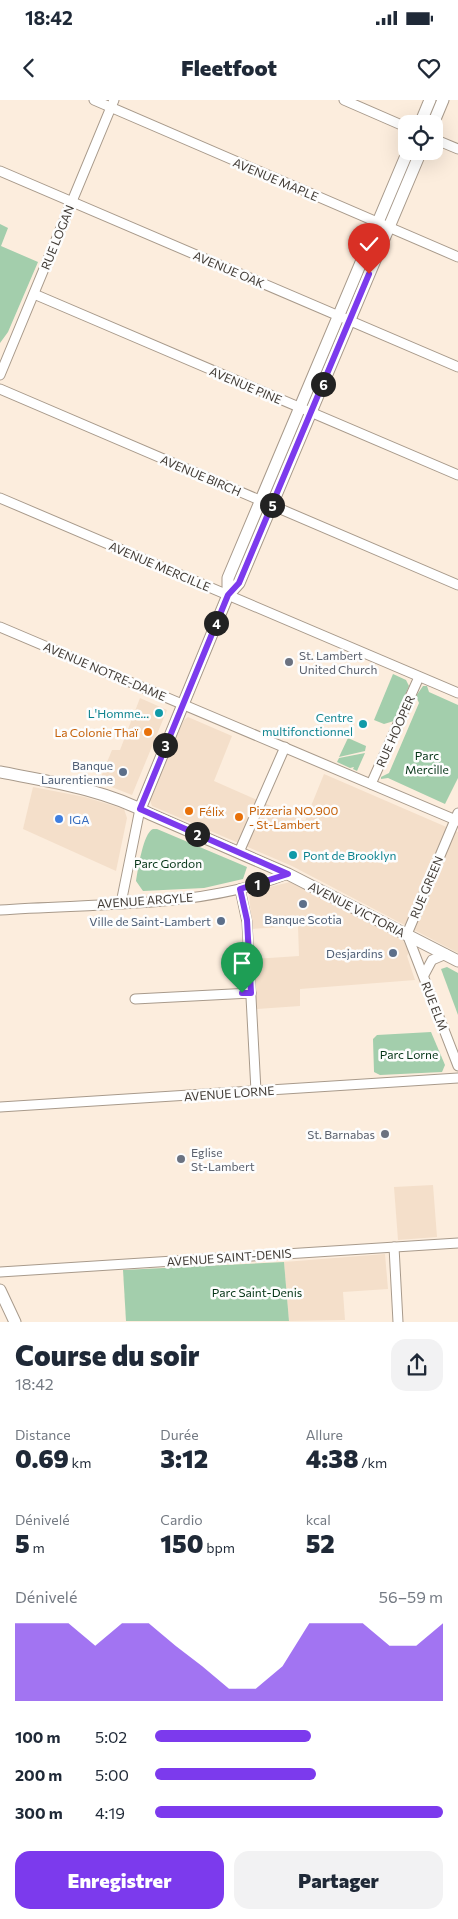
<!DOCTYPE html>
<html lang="fr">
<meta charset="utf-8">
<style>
:root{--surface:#fff;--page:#f2f2f3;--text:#1f2937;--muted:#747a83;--accent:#7c3aed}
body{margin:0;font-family:Commissioner,sans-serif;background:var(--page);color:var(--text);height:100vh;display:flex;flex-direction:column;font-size:19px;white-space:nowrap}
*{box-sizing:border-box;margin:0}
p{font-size:16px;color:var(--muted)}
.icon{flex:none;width:28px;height:28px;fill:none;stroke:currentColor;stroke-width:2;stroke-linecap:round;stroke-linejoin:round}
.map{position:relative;height:1222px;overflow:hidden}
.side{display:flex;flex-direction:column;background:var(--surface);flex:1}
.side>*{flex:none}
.controls{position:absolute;left:398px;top:15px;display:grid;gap:10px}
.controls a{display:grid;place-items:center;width:45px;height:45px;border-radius:10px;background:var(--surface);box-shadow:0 5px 20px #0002;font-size:25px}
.pin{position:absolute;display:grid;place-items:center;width:42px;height:42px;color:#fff;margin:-51px -21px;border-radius:50% 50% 50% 0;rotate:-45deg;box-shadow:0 0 5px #0007}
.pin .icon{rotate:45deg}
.km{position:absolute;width:25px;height:25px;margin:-12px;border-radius:50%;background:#222;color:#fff;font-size:14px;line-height:25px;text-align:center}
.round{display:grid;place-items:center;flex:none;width:52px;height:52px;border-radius:15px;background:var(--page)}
.summary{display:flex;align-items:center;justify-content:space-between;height:85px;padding:0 15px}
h1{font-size:28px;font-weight:800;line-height:38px}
.figures{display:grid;grid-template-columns:repeat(3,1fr);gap:8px;height:85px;padding:5px 15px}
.figures div{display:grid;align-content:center}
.figures b{font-size:25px;font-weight:800}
.figures small{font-size:14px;font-weight:400}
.figures p{font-size:14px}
.chart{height:140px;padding:10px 15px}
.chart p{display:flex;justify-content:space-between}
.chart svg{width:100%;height:90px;margin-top:5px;fill:var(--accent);opacity:.7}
.button{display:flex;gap:10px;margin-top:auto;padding:10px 15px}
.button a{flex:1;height:58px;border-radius:15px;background:var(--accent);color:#fff;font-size:20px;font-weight:800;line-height:58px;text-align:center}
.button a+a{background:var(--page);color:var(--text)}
ul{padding:0 15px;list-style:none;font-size:16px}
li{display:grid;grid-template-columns:80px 60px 1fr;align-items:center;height:38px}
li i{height:12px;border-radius:6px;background:var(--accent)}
.status{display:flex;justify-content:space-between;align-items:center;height:35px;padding:0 25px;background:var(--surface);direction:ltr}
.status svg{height:14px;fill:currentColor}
header{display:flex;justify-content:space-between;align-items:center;height:65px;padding:0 15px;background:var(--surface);font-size:22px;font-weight:800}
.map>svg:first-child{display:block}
.built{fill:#f4dfca}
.green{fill:#a3ceac}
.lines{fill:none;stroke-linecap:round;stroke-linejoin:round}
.minor-casing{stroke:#a89a8b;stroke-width:11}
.tertiary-casing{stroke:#a89a8b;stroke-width:13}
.minor{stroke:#fff;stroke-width:9}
.tertiary{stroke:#fff;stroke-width:11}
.route-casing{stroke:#fff;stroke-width:10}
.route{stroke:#7c3aed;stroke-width:6}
.worship-dot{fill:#6b7280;stroke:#fdfdfd;stroke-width:2}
.culture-dot{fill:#0f9aa8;stroke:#fdfdfd;stroke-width:2}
.food-dot{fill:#e8710a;stroke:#fdfdfd;stroke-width:2}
.service-dot{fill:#5c6f8a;stroke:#fdfdfd;stroke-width:2}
.shop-dot{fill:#3f7fe0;stroke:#fdfdfd;stroke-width:2}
.labels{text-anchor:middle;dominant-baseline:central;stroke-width:5;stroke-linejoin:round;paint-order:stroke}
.street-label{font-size:12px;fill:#413b35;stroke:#fdfdfd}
.worship-label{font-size:12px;fill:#5b616d;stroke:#fdfdfd;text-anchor:start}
.culture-label{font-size:12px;fill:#0d838f;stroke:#fdfdfd;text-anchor:end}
.food-label{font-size:12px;fill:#c56008;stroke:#fdfdfd;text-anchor:start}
.park-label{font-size:12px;fill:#033315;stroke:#fdfdfd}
.service-label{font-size:12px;fill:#4e5e75;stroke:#fdfdfd;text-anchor:end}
.shop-label{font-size:12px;fill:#366cbe;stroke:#fdfdfd;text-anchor:start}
</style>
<div class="status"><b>18:42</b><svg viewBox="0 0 49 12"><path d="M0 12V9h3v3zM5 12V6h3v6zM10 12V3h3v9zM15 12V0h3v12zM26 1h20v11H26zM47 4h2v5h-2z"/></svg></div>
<header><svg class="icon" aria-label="back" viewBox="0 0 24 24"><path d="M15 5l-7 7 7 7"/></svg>Fleetfoot<svg class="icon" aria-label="heart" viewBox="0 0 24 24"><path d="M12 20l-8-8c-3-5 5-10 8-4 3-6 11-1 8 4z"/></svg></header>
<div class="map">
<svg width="458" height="1222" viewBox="0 0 458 1222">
<rect width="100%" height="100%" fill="#fceddd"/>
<g class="built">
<polygon points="140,598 167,610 132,695 99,682 112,650 120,650"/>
<polygon points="188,617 232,636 214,681 305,721 324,674 458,732 458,853 292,766 152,706 149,697 184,620"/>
<polygon points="33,687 85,697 124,709 127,718 116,771 23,729"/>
<polygon points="290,782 402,838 409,852 407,856 415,880 300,889 300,906 257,909 253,859 299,856 298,826 252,829 249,792"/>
<polygon points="433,1085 437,1137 398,1140 394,1087"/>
<polygon points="385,1154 388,1189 343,1192 345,1220 289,1221 284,1162"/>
</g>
<g class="green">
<polygon points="0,124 8,128 1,146 38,162 8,232 0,243"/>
<polygon points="393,574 406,580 409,586 394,621 384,624 374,620"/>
<polygon points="423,586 427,586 429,592 458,605 458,678 445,704 388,678 381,679 381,677 389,673 419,603 416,596"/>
<polygon points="348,638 366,646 365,651 339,657"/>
<polygon points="365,653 357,671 353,669 354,667 350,668 337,662 339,658"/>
<path d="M153,729H157L247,767L243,779L204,788L143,791L136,781C138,770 143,733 153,729Z"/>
<polygon points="447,867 458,873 458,915 441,869"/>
<polygon points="431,932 445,965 442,972 380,975 374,972 373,939 377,935"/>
<polygon points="284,1162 289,1221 126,1221 123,1170"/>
</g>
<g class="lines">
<defs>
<g id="minor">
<polyline points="94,0 458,157"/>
<polyline points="344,0 406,27"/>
<polyline points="434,39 458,49"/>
<polyline points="0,71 458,267"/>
<polyline points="34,194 458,375"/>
<polyline points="0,275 114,0"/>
<polyline points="0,289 458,485"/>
<polyline points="0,398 458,593"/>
<polyline points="0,527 458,721"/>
<polyline points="371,684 419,577"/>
<polyline points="458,713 407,834 458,966"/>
<polyline points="239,752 285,647"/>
<polyline points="240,789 247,822 256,991"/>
<polyline points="121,803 140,709"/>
<path d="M0,810C94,803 199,809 288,774"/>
<polyline points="424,875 432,860 446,854"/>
<polyline points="135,899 251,893"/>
<polyline points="0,1007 458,978"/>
<polyline points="394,1147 398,1222"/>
<polyline points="0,1172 458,1143"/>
</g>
<g id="tertiary">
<polyline points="420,24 430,0"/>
<polyline points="433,24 443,0"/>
<polyline points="228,495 228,478 408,51"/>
<path d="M0,672C52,682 103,689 150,714L288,774L458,861"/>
<polyline points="140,709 228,495 239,483 421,51"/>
<polyline points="0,1190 15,1222"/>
</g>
</defs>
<use href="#minor" class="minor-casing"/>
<use href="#tertiary" class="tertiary-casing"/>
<use href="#minor" class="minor"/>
<use href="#tertiary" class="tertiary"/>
</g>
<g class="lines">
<defs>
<polyline id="route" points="242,893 251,893 247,820 240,789 288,774 140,709 228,495 239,483 369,174"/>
</defs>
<use href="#route" class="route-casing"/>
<use href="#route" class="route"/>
</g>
<g class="worship-dot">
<circle cx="289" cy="562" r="5"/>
<circle cx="385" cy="1034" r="5"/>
<circle cx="181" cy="1059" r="5"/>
</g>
<g class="culture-dot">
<circle cx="159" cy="613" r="5"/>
<circle cx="363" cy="624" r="5"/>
<circle cx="293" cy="755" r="5"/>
</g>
<g class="food-dot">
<circle cx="148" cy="632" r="5"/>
<circle cx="189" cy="711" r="5"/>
<circle cx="239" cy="717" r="5"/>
</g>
<g class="service-dot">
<circle cx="123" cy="672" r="5"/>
<circle cx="303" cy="804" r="5"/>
<circle cx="221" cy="821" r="5"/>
<circle cx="393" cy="853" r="5"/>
</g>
<circle class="shop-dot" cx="59" cy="719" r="5"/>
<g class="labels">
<g class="street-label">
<text transform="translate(276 79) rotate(23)">AVENUE MAPLE</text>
<text transform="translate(57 137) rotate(-68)">RUE LOGAN</text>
<text transform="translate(229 169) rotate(23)">AVENUE OAK</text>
<text transform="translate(246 285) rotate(23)">AVENUE PINE</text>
<text transform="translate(201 375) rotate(23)">AVENUE BIRCH</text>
<text transform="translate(160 466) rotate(23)">AVENUE MERCILLE</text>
<text transform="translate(105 571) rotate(23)">AVENUE NOTRE-DAME</text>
<text transform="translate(395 631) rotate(-66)">RUE HOOPER</text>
<text transform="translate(426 787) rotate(-67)">RUE GREEN</text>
<text transform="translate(145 800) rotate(-4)">AVENUE ARGYLE</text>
<text transform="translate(357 809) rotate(27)">AVENUE VICTORIA</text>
<text transform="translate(435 906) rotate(69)">RUE ELM</text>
<text transform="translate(229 993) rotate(-4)">AVENUE LORNE</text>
<text transform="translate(229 1157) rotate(-4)">AVENUE SAINT-DENIS</text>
</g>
<g class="worship-label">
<text x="299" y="555">St. Lambert<tspan x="299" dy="14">United Church</tspan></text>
<text x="375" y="1034" text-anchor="end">St. Barnabas</text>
<text x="191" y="1052">Eglise<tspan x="191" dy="14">St-Lambert</tspan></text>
</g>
<g class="culture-label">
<text x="149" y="613">L'Homme...</text>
<text x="353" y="617">Centre<tspan x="353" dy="14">multifonctionnel</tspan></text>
<text x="303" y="755" text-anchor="start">Pont de Brooklyn</text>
</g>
<g class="food-label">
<text x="138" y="632" text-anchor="end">La Colonie Thaï</text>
<text x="249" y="710">Pizzeria NO.900<tspan x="249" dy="14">- St-Lambert</tspan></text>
<text x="199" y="711">Félix</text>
</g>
<g class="park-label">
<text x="427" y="655">Parc<tspan x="427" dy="14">Mercille</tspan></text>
<text x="168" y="763">Parc Gordon</text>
<text x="409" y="954">Parc Lorne</text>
<text x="257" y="1192">Parc Saint-Denis</text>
</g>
<g class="service-label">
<text x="113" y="665">Banque<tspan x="113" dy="14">Laurentienne</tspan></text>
<text x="303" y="819" text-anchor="middle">Banque Scotia</text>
<text x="211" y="821">Ville de Saint-Lambert</text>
<text x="383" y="853">Desjardins</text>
</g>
<g class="shop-label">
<text x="69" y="719">IGA</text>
</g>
</g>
</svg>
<div class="controls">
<a><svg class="icon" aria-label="locate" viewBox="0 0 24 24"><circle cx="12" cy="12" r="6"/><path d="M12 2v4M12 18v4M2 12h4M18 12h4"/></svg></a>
</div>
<div class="pin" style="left:242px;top:893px;background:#1e9e55"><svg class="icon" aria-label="arrive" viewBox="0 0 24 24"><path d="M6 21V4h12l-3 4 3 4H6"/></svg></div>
<div class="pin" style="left:369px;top:174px;background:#d93025"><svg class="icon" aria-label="check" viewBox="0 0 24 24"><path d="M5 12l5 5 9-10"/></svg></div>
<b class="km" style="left:257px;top:784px">1</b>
<b class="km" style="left:197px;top:734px">2</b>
<b class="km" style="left:165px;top:645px">3</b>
<b class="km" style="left:216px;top:523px">4</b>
<b class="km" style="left:272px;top:405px">5</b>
<b class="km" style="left:323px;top:284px">6</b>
</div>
<section class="side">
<div class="summary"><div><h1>Course du soir</h1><p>18:42</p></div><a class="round"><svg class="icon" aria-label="share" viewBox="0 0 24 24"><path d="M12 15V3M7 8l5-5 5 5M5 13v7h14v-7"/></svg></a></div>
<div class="figures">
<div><p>Distance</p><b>0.69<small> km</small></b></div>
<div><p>Durée</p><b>3:12</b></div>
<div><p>Allure</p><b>4:38<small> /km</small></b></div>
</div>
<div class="figures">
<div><p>Dénivelé</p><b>5<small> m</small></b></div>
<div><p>Cardio</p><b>150<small> bpm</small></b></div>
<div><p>kcal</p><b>52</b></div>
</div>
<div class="chart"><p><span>Dénivelé</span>56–59 m</p>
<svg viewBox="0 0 160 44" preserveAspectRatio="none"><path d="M0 44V6L10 6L20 6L30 17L40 6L50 6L60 17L70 27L80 38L90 38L100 27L110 6L120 6L130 6L140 17L150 17L160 6V44z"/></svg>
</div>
<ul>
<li><b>100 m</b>5:02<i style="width:54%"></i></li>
<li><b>200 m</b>5:00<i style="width:56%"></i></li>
<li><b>300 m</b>4:19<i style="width:100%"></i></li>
</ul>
<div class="button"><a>Enregistrer</a><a>Partager</a></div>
</section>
